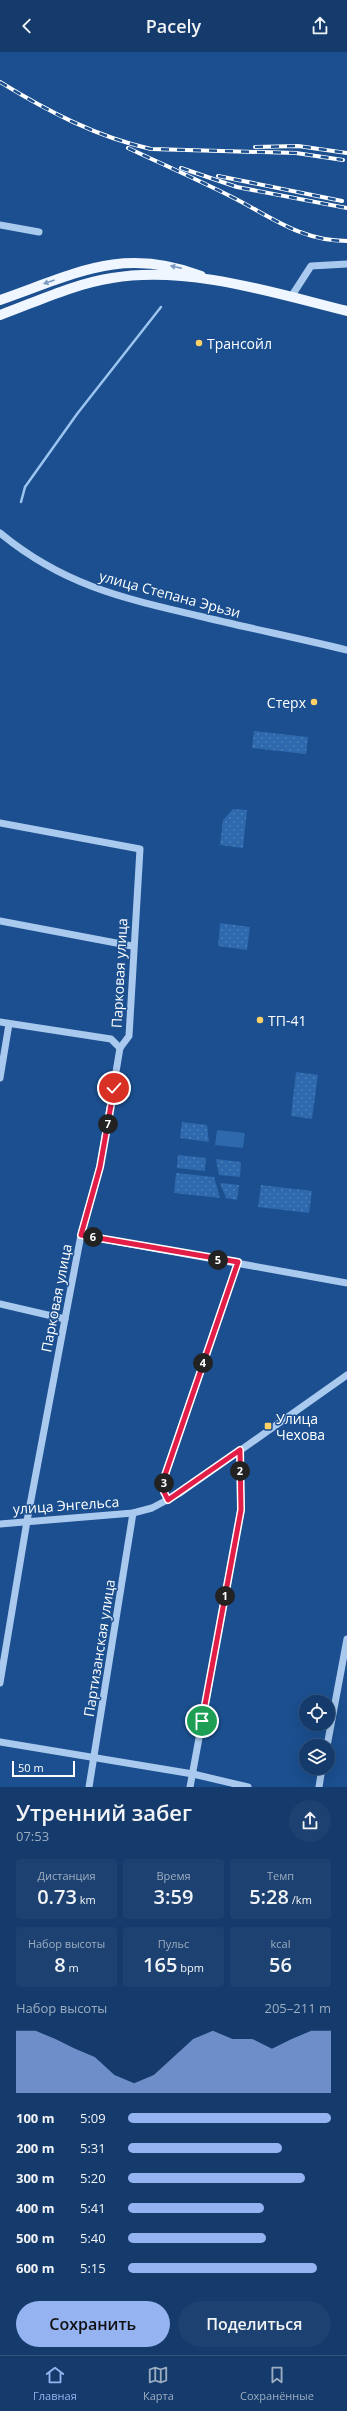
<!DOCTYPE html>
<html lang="ru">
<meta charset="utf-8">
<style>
:root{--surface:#143b6b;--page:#1d4271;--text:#f1f3f6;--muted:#9dadc1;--line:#33557e;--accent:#95b2f1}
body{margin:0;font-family:"Open Sans",sans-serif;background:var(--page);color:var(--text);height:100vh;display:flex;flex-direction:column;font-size:15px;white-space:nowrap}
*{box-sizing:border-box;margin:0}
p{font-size:13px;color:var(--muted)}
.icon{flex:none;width:22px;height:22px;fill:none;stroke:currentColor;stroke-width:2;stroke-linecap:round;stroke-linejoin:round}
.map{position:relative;height:1735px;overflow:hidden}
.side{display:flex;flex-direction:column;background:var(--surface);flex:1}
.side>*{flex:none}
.controls{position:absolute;left:299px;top:1643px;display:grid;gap:8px}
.controls a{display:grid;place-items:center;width:36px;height:36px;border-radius:50%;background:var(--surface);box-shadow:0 4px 16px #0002,0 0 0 1px var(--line);font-size:20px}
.scale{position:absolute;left:12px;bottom:10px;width:63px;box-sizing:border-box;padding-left:4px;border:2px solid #fff;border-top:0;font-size:11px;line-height:14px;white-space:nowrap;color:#fff;-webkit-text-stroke:3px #1b4f8f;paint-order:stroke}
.pin{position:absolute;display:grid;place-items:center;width:34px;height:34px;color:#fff;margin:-17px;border:2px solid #fff;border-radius:50%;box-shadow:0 1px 4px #0007}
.km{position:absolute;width:20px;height:20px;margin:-10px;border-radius:50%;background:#222;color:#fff;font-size:11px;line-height:20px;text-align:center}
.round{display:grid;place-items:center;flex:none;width:42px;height:42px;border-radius:21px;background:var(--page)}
.headline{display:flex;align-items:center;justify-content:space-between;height:68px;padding:0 16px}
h1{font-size:22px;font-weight:600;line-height:30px}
.figures{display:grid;grid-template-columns:repeat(3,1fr);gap:6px;height:68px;padding:4px 16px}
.figures div{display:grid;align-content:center;border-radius:4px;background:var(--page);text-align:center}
.figures b{font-size:20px;font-weight:600}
.figures small{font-size:11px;font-weight:400}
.figures p{font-size:11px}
.chart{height:112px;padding:8px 16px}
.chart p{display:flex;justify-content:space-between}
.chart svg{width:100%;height:72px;margin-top:4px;fill:var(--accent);opacity:.7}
.button{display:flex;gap:8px;margin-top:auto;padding:8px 16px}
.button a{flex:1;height:46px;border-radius:24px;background:var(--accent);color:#111;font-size:16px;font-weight:600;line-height:46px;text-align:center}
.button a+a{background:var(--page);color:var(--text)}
ul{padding:0 16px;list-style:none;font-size:13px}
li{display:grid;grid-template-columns:64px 48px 1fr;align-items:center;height:30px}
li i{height:10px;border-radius:5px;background:var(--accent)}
header{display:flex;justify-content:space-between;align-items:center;height:52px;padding:0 16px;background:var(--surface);font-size:18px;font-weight:600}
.tabs{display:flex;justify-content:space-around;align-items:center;height:56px;border-top:1px solid var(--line);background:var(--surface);font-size:11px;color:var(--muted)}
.tabs a{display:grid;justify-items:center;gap:2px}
.tabs .on{color:var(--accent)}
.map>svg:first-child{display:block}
.green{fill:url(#green-dots)}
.pitch{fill:#2e69ad}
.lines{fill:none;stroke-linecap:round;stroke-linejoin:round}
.stream{stroke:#9cc4f0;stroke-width:2.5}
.minor{stroke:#a9c9ee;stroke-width:7}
.major{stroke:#f0f6ff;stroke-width:10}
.rail-casing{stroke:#fff;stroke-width:4}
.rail{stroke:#1b4f8f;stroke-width:2.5;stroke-dasharray:8;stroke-linecap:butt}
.oneway{fill:#7b9ac1}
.route-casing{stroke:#fff;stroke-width:8}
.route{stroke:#e11d48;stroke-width:5}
.poi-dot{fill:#ffd166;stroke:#1b4f8f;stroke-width:1.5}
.labels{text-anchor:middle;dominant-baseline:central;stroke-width:3;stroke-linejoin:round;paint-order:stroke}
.poi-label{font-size:14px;fill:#fff;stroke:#1b4f8f;text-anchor:start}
.street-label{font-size:14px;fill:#fff;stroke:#1b4f8f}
</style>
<header><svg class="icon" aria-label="back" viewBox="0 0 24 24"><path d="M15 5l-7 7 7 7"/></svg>Pacely<svg class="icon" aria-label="share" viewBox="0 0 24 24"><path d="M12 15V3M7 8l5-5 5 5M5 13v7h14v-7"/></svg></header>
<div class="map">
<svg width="347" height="1735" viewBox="0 0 347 1735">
<defs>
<pattern id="green-dots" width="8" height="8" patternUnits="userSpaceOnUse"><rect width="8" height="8" fill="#2e69ad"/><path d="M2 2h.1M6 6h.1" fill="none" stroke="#4d80b9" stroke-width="1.8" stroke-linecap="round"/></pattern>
</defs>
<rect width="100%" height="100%" fill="#1b4f8f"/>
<g class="green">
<polygon points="254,679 308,685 306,702 252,696"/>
<polygon points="233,757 247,758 243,796 220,793 223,768"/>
<polygon points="220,871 250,875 247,898 218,894"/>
<polygon points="296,1020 318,1023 312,1067 291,1064"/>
<polygon points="182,1070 207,1073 209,1090 180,1086"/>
<polygon points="178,1103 206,1106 205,1119 177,1116"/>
<polygon points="216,1107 241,1110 240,1125 219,1123"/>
<polygon points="176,1121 214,1125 220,1146 174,1141"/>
<polygon points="220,1131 239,1133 237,1148 226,1146"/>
<polygon points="261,1133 312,1139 309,1161 258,1155"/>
</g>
<polygon class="pitch" points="217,1078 245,1081 243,1096 215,1093"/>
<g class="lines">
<polyline class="stream" points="21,450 25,435 77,362 161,255"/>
<g class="minor">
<polyline points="0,173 39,180"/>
<polyline points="291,245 311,214 347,212"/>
<path d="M0,481C63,533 122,546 199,564C248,576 298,586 347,598"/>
<polyline points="0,771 140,797 129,984 120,996 100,1115 81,1183 65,1267 27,1469 0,1631"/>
<polyline points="0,869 132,894"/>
<polyline points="0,970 111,987 120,996"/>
<polyline points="0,1026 9,972"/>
<polyline points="81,1183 347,1231"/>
<polyline points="0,1252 65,1267"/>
<polyline points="168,1448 164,1440 164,1426 238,1210"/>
<polyline points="0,1472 133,1461 152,1456 180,1441 347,1323"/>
<polyline points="0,1690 193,1722 248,1735"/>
<polyline points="327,1694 347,1587"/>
<polyline points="89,1735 133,1461"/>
<polyline points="190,1735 241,1458 240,1398"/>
<polyline points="319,1735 322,1716"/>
</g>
<g class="major">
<path d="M0,248C75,222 122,194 201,224"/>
<path d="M0,263C36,250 73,232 112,226C187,213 274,241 347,259"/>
</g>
<defs>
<g id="rail">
<path d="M0,30C47,59 97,85 151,97L296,101L343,108"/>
<polyline points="255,95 298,94 347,101"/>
<path d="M128,96C162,112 196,127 230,144C270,164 300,189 347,189"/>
<polyline points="181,116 237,135 347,156"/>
<polyline points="218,124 342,149"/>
</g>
</defs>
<use href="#rail" class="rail-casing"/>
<use href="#rail" class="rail"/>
</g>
<defs><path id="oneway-solid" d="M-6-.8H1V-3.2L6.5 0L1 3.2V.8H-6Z"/></defs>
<g class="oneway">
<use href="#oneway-solid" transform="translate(176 215) rotate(-167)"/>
<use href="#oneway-solid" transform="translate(49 230) rotate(161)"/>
</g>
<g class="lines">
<defs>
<polyline id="route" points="114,1036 100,1115 81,1183 238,1210 164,1426 164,1440 168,1448 240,1398 241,1458 202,1669"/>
</defs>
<use href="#route" class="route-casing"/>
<use href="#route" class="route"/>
</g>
<g class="poi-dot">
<circle cx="199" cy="291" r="4"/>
<circle cx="314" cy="650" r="4"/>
<circle cx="260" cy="968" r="4"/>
<rect x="264" y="1370" width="8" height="8" rx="2"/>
</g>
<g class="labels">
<g class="poi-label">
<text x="207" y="291">Трансойл</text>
<text x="306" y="650" text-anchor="end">Стерх</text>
<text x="268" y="968">ТП-41</text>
<text x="276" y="1366">Улица<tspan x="276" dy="16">Чехова</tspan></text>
</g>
<g class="street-label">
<text transform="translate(170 542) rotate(15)">улица Степана Эрьзи</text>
<text transform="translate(119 921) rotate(-87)">Парковая улица</text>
<text transform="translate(56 1246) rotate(-79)">Парковая улица</text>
<text transform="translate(66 1453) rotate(-4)">улица Энгельса</text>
<text transform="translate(99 1596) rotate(-81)">Партизанская улица</text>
</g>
</g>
</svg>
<div class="controls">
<a><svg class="icon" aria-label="locate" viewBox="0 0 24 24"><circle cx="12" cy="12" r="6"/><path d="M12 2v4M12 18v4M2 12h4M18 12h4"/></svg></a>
<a><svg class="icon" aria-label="layers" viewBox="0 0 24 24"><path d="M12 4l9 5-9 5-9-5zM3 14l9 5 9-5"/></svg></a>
</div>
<div class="scale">50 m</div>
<div class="pin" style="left:202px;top:1669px;background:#1e9e55"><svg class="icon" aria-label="arrive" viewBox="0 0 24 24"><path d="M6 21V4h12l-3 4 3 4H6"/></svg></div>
<div class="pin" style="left:114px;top:1036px;background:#d93025"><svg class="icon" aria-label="check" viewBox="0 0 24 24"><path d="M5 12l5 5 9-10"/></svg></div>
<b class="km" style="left:225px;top:1544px">1</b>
<b class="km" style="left:240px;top:1419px">2</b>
<b class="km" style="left:164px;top:1431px">3</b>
<b class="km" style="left:203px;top:1311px">4</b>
<b class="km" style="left:218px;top:1208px">5</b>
<b class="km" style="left:93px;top:1185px">6</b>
<b class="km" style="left:108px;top:1072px">7</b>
</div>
<section class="side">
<div class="headline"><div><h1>Утренний забег</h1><p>07:53</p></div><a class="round"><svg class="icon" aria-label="share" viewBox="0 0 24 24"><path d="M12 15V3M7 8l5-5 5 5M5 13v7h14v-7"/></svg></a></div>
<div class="figures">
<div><p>Дистанция</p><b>0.73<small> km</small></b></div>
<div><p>Время</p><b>3:59</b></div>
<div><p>Темп</p><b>5:28<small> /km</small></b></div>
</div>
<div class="figures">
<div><p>Набор высоты</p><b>8<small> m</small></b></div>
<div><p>Пульс</p><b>165<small> bpm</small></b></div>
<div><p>kcal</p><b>56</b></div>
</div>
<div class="chart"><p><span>Набор высоты</span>205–211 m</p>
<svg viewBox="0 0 160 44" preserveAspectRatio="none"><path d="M0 44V6L10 6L20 11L30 17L40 22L50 33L60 38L70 33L80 22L90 11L100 6L110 11L120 11L130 17L140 11L150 6L160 6V44z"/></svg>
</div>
<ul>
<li><b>100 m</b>5:09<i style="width:100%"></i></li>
<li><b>200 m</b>5:31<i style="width:76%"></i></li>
<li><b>300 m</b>5:20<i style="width:87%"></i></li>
<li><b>400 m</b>5:41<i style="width:67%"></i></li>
<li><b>500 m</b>5:40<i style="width:68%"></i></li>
<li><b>600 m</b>5:15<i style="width:93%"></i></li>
</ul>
<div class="button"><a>Сохранить</a><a>Поделиться</a></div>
</section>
<nav class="tabs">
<a class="on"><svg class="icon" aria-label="home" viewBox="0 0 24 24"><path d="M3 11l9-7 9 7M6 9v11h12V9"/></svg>Главная</a>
<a><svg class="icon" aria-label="map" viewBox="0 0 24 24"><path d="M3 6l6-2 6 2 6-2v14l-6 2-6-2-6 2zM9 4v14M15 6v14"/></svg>Карта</a>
<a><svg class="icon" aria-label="saved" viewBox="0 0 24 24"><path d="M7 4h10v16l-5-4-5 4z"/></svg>Сохранённые</a>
</nav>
